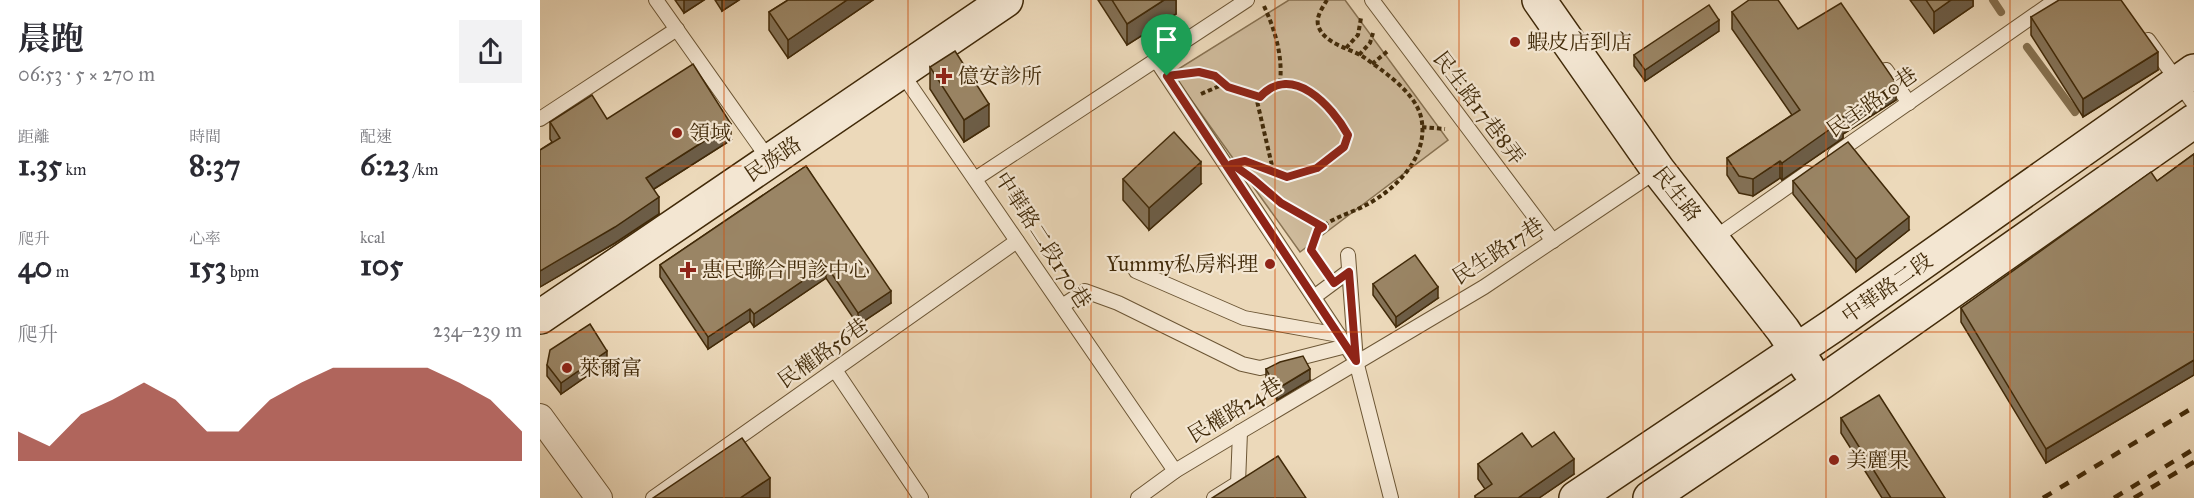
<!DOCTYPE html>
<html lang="zh-TW">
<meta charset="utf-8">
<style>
:root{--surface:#fff;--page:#f2f2f3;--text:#2b2b33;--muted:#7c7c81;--accent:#8f2418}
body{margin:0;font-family:"IM FELL Great Primer","Noto Serif TC",serif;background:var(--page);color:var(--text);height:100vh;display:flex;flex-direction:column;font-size:22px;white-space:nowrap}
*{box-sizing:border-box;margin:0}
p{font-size:20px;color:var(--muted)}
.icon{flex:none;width:33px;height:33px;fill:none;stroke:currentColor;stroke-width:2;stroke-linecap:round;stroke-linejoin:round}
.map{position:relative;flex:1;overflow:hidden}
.side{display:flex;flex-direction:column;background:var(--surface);width:540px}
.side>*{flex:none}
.pin{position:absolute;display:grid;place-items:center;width:51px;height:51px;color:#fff;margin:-62px -26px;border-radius:50% 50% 50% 0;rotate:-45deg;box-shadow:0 0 6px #0007}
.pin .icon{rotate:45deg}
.round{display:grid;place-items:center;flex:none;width:63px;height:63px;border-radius:0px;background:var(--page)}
.headline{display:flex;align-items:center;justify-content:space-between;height:102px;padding:0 18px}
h1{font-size:33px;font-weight:700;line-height:45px}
.figures{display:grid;grid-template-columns:repeat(3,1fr);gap:9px;height:102px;padding:6px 18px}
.figures div{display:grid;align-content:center}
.figures b{font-size:30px;font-weight:700}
.figures small{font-size:16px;font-weight:400}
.figures p{font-size:16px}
.chart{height:168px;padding:12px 18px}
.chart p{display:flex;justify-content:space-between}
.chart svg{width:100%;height:108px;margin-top:6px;fill:var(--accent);opacity:.7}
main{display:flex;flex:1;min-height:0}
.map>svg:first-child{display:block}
.green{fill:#cfbb9c;stroke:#887252;stroke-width:1.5}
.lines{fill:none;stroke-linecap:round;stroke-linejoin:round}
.stream{stroke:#85704f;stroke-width:8}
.lane-casing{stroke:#6c5635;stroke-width:16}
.street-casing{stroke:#6c5635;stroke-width:28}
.secondary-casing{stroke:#412a09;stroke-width:36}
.path{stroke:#412a09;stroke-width:4;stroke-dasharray:4.5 3;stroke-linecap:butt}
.lane{stroke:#f3e6d2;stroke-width:14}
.street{stroke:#f3e6d2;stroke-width:26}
.secondary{stroke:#f3e6d2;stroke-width:33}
.rail{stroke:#412a09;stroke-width:4.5;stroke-dasharray:10 10;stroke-linecap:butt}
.wall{fill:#847257;stroke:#412a09;stroke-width:1.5}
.shaded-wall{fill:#6c5d47;stroke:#412a09;stroke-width:1.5}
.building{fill:#9a8565;stroke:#412a09;stroke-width:1.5}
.route-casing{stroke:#fff;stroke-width:12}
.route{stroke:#8f2418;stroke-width:8}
.grid{fill:none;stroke:#cf520c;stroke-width:1.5;stroke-opacity:0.55}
.poi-dot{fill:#8f2418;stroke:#f3e6d2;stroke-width:2}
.labels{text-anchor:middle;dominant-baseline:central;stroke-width:4.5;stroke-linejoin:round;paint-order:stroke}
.poi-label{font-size:21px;fill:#412a09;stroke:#f3e6d2;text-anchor:start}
.street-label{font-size:21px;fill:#412a09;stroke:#f3e6d2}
</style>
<main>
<section class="side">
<div class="headline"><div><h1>晨跑</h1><p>06:53 · 5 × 270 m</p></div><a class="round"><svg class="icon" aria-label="share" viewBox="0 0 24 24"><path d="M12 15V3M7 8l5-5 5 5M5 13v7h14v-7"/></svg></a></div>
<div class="figures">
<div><p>距離</p><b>1.35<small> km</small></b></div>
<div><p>時間</p><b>8:37</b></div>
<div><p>配速</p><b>6:23<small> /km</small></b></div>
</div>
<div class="figures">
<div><p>爬升</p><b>40<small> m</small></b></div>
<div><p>心率</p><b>153<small> bpm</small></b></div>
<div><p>kcal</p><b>105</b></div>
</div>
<div class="chart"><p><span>爬升</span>234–239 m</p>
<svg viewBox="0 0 160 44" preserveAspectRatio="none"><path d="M0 44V32L10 38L20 25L30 19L40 12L50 19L60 32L70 32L80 19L90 12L100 6L110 6L120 6L130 6L140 12L150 19L160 32V44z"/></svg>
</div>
</section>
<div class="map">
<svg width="1654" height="498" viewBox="0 0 1654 498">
<rect width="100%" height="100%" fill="#ecd9ba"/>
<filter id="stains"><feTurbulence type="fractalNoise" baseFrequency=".00333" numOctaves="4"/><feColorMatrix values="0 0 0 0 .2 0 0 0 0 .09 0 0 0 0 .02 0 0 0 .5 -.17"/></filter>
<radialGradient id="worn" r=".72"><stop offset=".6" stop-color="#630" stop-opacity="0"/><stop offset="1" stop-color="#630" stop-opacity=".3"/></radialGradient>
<polygon class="green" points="749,0 805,0 908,140 760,252 632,73"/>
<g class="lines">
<g class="stream">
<polyline points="1453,0 1461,12"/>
<polyline points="1487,47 1535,112"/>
</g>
<defs>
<g id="lane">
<polyline points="116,0 230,161"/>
<polyline points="832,0 1013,241"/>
<polyline points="1608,40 1654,104"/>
<polyline points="616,60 816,361"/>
<polyline points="1346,70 1369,103"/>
<polyline points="361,72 635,471"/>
<polyline points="0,119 137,29"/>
<polyline points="1295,154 1516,0"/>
<polyline points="435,179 707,0"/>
<polyline points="1173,239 1267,173"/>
<polyline points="808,255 816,361 851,498"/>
<polyline points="596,271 704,318 799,335"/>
<polyline points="774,297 809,271"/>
<polyline points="522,306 545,291 578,303 702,364 720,368 806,346"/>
<polyline points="295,370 381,498"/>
<polyline points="113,498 477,241"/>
<polyline points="598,498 635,471 700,432 944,287 1118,170"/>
<polyline points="674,498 698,483 700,432"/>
</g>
<polyline id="street" points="0,417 59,498"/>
<g id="secondary">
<polyline points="999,0 1118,170 1243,330 1268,368"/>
<polyline points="0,317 466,0"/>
<polyline points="1036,498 1294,325 1654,71"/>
<polyline points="1110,498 1278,385 1654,121"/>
</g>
</defs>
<use href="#lane" class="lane-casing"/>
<use href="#street" class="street-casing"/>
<use href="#secondary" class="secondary-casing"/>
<g class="path">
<path d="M724,6C735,30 743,56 740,83"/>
<polyline points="806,48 818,35 821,18"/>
<polyline points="819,55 830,43 833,33"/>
<polyline points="832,64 849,50"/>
<polyline points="645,73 659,72 675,76 688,87 720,97"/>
<polyline points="661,94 684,84"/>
<polyline points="882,127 905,129"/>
<path d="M707,162L747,176L777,168L804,147L808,135C795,112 783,98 758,87C752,85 745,82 739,84C730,86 723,94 717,101L733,170"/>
<polyline points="726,190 741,203 783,227"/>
<path d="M784,270L771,250C773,243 775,233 780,229C793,217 809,214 824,206C856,190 890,156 881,117C875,92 842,70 822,56C808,48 783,43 778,25C776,16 783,7 787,0"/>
</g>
<use href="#lane" class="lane"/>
<use href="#street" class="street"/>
<use href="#secondary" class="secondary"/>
<g class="rail">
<polyline points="1503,498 1654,407"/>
<polyline points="1574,498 1654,449"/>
<polyline points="1594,498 1654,462"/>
</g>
</g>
<g class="wall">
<polygon points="135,0 164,0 144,13"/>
<polygon points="175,0 199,0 182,11"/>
<polygon points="248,0 333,0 248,58 229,30 229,12"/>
<polygon points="558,0 636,0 636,14 587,45"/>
<polygon points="1370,0 1433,0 1433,6 1394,33"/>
<polygon points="1192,12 1258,29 1356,100 1303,134 1303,138 1242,180 1240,178 1213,196 1199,193 1187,175 1187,158 1252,115 1192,29"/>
<polygon points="1491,17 1618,70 1543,117 1491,35"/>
<polygon points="1179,31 1105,81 1094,66 1094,55"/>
<polygon points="390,67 449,126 424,142 390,89"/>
<polygon points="67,119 191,140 114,189 119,214 75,243 0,287 0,150 12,142 10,139 10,122"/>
<polygon points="1654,154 1654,375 1506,463 1421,322 1421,308 1617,181"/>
<polygon points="266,166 351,303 318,325 286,278 214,327 210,321 168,349 120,277 120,265"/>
<polygon points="583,179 661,184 609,230 583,200"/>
<polygon points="1253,181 1369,230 1316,272 1253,194"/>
<polygon points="833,284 898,298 856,327 833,295"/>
<polygon points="67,362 21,394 7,376 7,365"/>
<polygon points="726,369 770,380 737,400 726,379"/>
<polygon points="1301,418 1405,498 1342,498 1301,433"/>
<polygon points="992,447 1034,474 999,498 935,498 935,496 945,489 938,479 938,464"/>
</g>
<g class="shaded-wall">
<polygon points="144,0 164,0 144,13"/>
<polygon points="182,0 199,0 182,11"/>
<polygon points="307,0 333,0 248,58 248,40"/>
<polygon points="624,0 636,0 636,14 587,45 587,24"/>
<polygon points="1411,0 1433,0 1433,6 1394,33 1394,12"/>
<polygon points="1179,20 1179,31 1105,81 1105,70"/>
<polygon points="1618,52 1618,70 1543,117 1543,99"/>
<polygon points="1356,83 1356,100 1303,134 1303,138 1242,180 1242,163 1301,118"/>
<polygon points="449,104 449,126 424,142 424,120"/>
<polygon points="191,124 191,140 106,194 106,178"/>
<polygon points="1240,161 1240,178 1213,196 1213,179"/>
<polygon points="661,162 661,184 609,230 609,208"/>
<polygon points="119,197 119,214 75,243 0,287 0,271"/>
<polygon points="1369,217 1369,230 1316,272 1316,259"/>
<polygon points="286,265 286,278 214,327 214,314"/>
<polygon points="898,287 898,298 856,327 856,317"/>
<polygon points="351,291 351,303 318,325 318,313"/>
<polygon points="210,309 210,321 168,349 168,337"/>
<polygon points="67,351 67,362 21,394 21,383"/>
<polygon points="1654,360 1654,375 1506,463 1506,449"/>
<polygon points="770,369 770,380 737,400 737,389"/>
<polygon points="1034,459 1034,474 999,498 978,498"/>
<polygon points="230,478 230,498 200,498"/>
</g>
<g class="building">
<polygon points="248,0 307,0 248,40 229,12"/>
<polygon points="572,0 624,0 587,24"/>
<polygon points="1209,0 1238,0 1258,29 1301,3 1356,83 1301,118 1303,120 1242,163 1240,161 1213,179 1199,176 1187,158 1260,110 1192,12"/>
<polygon points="1386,0 1411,0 1394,12"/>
<polygon points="1519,0 1581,0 1618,52 1543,99 1491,17"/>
<polygon points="1169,5 1179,20 1105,70 1094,55"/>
<polygon points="415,51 449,104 424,120 390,67"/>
<polygon points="153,64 191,124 106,178 119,197 75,227 0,271 0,150 20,138 10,122 52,95 67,119"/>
<polygon points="634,132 661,162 609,208 583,179"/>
<polygon points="1308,142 1369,217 1316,259 1253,181"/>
<polygon points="1654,154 1654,360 1506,449 1421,308 1611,172 1617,181"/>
<polygon points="266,166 351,291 318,313 286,265 214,314 210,309 168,337 120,265"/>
<polygon points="875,255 898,287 856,317 833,284"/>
<polygon points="50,324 67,351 21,383 7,365 10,350"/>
<polygon points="763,356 770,369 737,389 726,369 740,362"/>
<polygon points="1339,395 1405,498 1351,498 1301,418"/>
<polygon points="1014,432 1034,459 978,498 936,498 935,496 952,484 938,464 982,433 992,447"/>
<polygon points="202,438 230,478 200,498 113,498"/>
<polygon points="738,456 766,498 672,498"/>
</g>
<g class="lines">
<defs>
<path id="route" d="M659,72L675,76L688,87L720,97C752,62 792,106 808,135L804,147L777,168L747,177L705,161L692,164L713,179L741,203L783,227L778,230L771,250L794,283L809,272L816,361L627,76Z"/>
</defs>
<use href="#route" class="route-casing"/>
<use href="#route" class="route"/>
</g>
<path class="grid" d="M184,0V498M368,0V498M551,0V498M735,0V498M919,0V498M1103,0V498M1286,0V498M1470,0V498M0,166H1654M0,332H1654"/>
<g class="poi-dot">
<circle cx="975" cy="42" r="6"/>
<path d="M401 67h6v6h6v6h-6v6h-6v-6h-6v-6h6z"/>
<circle cx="137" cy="133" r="6"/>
<circle cx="730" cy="264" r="6"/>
<path d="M145 261h6v6h6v6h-6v6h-6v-6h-6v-6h6z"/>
<circle cx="27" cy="368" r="6"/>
<circle cx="1294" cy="460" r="6"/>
</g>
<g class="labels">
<g class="poi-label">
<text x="987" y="42">蝦皮店到店</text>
<text x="418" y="76">億安診所</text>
<text x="149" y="133">領域</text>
<text x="718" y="264" text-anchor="end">Yummy私房料理</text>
<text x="162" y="270">惠民聯合門診中心</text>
<text x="39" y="368">萊爾富</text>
<text x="1306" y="460">美麗果</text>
</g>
<g class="street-label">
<text transform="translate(1332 102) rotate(-35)">民主路10巷</text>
<text transform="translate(939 108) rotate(53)">民生路17巷8弄</text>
<text transform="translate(233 159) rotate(-34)">民族路</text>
<text transform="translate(1137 194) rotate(52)">民生路</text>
<text transform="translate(503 240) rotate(57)">中華路二段170巷</text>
<text transform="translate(958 251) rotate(-33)">民生路17巷</text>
<text transform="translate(1347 288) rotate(-35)">中華路二段</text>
<text transform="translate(283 353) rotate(-35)">民權路56巷</text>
<text transform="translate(695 410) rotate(-31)">民權路24巷</text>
</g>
</g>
<rect width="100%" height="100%" filter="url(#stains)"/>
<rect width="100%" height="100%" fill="url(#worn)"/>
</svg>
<div class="pin" style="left:627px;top:76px;background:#1e9e55"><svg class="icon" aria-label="arrive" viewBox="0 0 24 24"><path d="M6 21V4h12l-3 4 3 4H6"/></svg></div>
</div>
</main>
